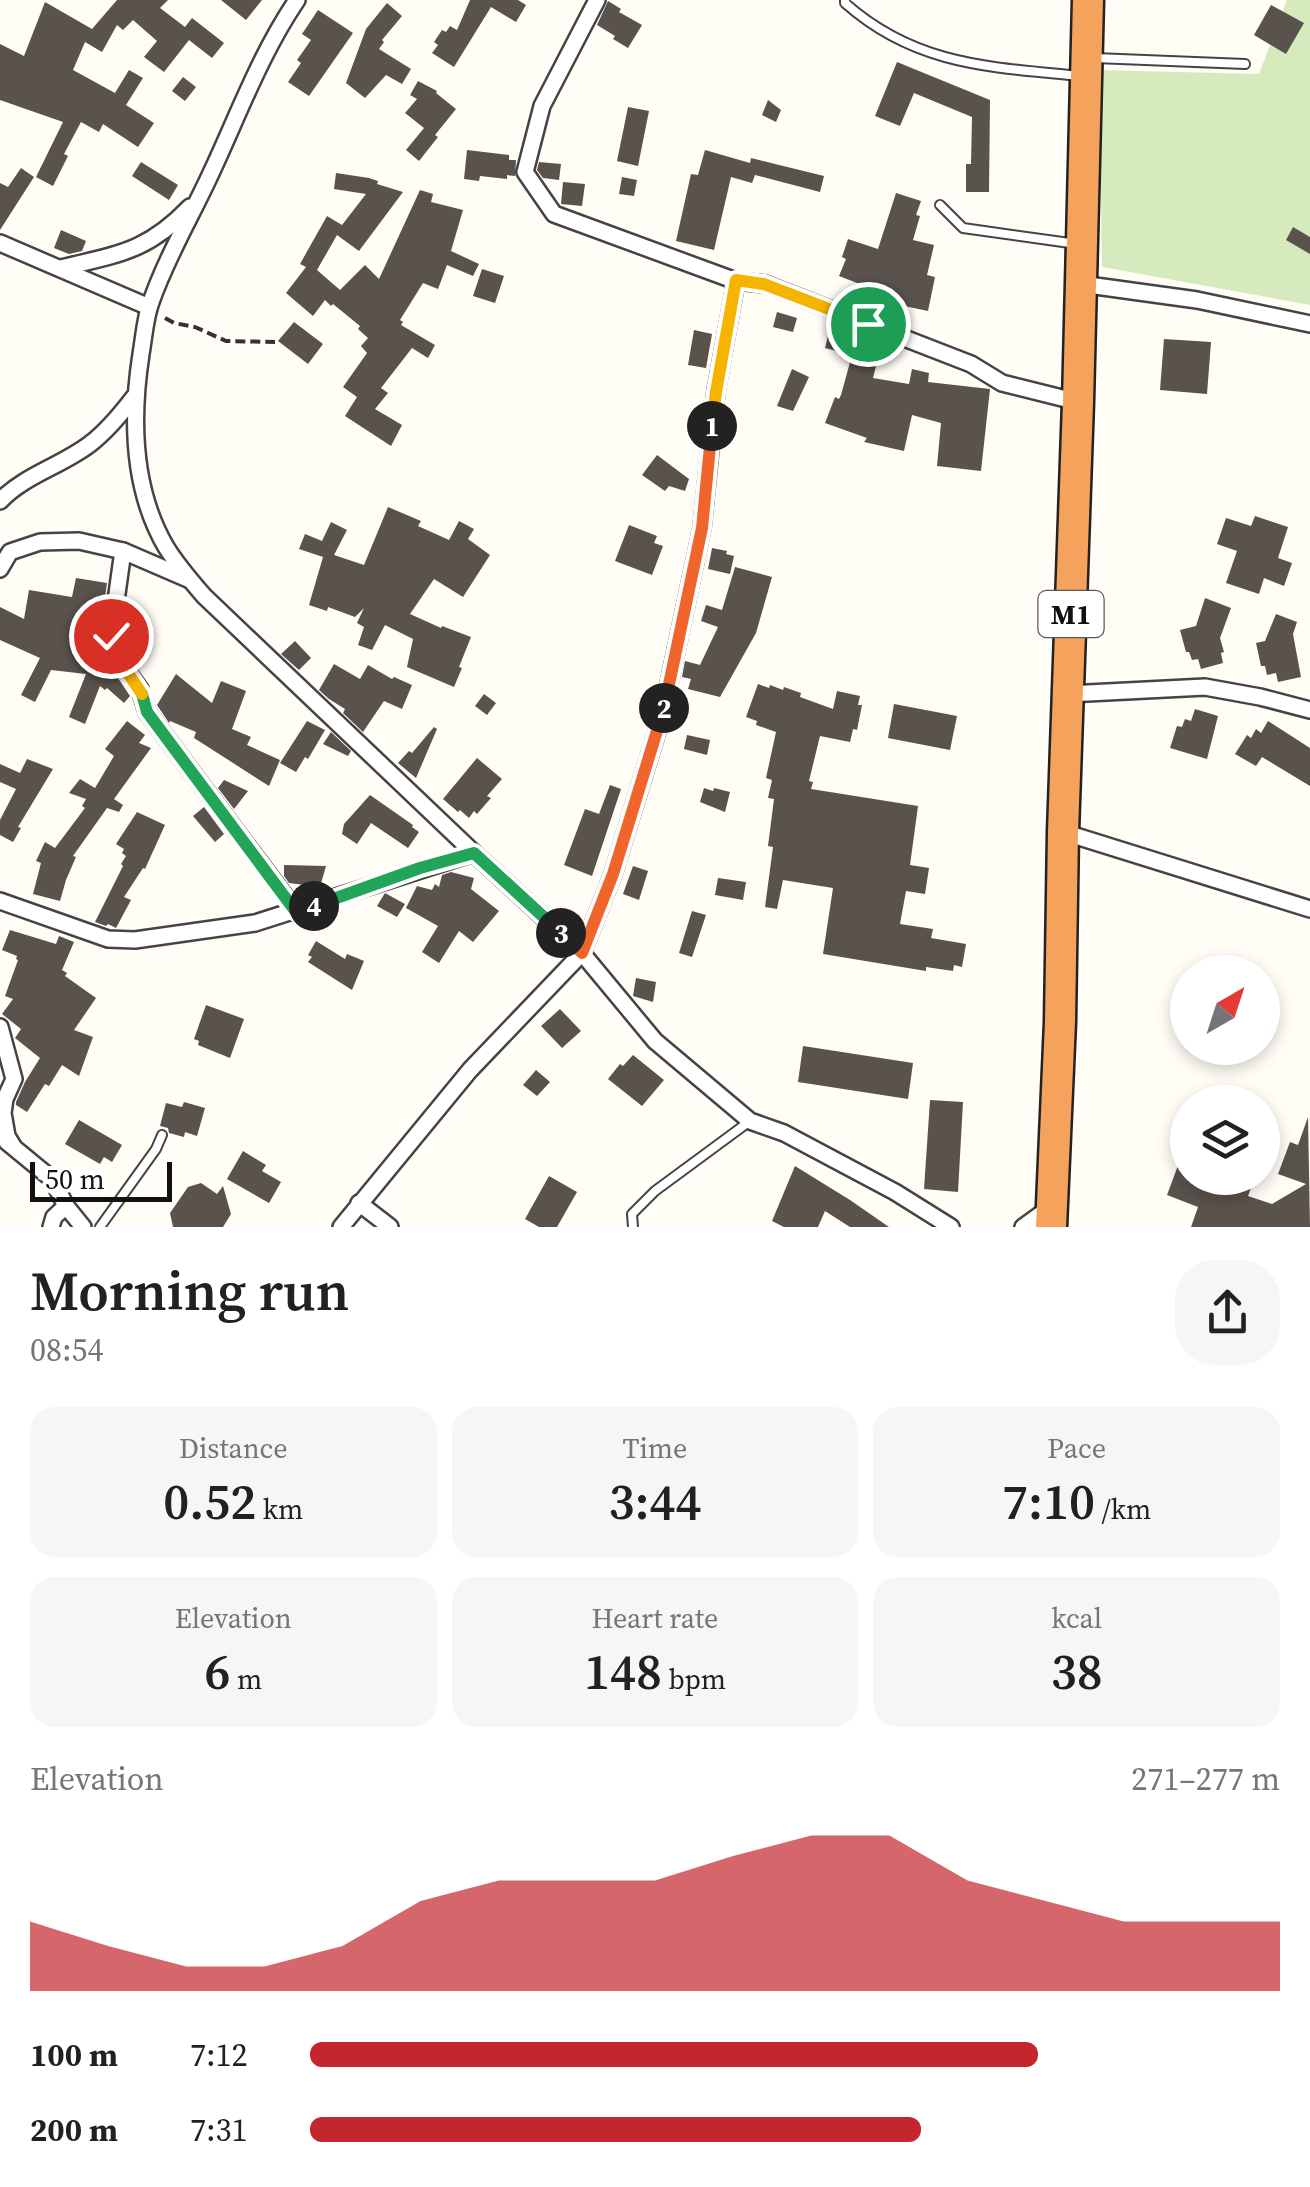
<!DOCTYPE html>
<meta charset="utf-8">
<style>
:root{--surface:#fff;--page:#f6f6f6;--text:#202124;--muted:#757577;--accent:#c4262e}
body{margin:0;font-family:"Source Serif 4",serif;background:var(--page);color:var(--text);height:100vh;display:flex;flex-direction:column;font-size:38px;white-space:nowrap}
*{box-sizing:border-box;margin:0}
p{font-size:32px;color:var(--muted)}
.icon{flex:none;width:55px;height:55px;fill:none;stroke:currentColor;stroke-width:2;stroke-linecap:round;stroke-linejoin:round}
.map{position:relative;height:1227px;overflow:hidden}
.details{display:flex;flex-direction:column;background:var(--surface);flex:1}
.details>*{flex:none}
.needle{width:65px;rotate:39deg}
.controls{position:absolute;left:1170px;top:955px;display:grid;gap:20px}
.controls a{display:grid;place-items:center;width:110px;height:110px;border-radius:50%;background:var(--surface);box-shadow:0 5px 15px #0003;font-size:50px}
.scale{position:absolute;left:30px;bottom:25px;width:142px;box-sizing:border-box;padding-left:10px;border:5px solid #111;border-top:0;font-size:28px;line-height:35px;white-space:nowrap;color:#111;-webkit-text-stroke:8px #fff;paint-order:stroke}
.pin{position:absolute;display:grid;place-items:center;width:85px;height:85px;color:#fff;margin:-42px;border:5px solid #fff;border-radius:50%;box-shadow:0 2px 10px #0007}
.km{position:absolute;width:50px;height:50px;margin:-25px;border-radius:50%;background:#222;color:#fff;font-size:28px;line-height:50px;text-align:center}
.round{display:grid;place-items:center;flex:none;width:105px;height:105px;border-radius:40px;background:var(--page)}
.headline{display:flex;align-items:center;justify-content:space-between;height:170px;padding:0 30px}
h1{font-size:55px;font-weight:600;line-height:75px}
.stats{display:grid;grid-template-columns:repeat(3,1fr);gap:15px;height:170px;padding:10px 30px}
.stats div{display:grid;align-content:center;border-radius:25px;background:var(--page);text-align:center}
.stats b{font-size:50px;font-weight:600}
.stats small{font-size:28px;font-weight:400}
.stats p{font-size:28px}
.chart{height:280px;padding:20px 30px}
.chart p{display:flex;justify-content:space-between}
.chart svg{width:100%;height:180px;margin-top:10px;fill:var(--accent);opacity:.7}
ul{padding:0 30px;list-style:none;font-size:32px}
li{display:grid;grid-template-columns:160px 120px 1fr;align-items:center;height:75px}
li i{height:25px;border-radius:12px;background:var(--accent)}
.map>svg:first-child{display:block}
.green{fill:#d5ebbd}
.building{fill:#5a524d}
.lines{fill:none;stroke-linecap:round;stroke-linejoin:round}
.lane-casing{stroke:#444;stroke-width:12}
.street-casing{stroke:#444;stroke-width:20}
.highway-casing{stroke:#222;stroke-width:35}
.path{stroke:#333;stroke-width:4;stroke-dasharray:10 5;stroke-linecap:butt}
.lane{stroke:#fff;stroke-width:8}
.street{stroke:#fff;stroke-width:15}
.highway{stroke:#f5a25d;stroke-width:30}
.split-1-casing{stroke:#fff;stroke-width:20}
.split-2-casing{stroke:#fff;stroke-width:20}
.split-3-casing{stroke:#fff;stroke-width:20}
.split-4-casing{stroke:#fff;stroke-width:20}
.split-5-casing{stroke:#fff;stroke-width:20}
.split-6-casing{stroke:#fff;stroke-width:20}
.split-1{stroke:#f5b400;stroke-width:12}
.split-2{stroke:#f0652b;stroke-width:12}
.split-3{stroke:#f0652b;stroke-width:12}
.split-4{stroke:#22a559;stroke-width:12}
.split-5{stroke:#22a559;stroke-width:12}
.split-6{stroke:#f5b400;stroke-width:12}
.labels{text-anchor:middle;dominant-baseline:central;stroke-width:10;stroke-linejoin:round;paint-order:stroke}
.shield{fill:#fff;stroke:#585858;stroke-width:2.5}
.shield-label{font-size:28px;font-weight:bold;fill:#111}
</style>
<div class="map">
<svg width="1310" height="1227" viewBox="0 0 1310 1227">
<rect width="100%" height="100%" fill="#fffdf5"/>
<polygon class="green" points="1287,0 1310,0 1310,305 1102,267 1099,70 1259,74"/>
<g class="building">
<polygon points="117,0 168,0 160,8 185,27 192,18 224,43 212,58 189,40 164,72 144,57 157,41 133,20 123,30 117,25 102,52 85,42 73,70 115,93 129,70 143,78 126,105 154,123 138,147 103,124 99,132 81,122 64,154 68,156 53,186 36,177 63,122 0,100 0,44 24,56 45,2 92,29"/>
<polygon points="221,0 262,0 246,20"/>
<polygon points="470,0 518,0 526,5 516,22 491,7 454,67 432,53 438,45 434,42 442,30 446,32 450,26 457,30"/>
<polygon points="608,1 621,9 619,12 642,25 628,48 613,39 615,36 597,25"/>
<polygon points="387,3 402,16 382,40 384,42 379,49 411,69 402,84 386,75 365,98 346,83 366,29"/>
<polygon points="1271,5 1304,23 1286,54 1254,35"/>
<polygon points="318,10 353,33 309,96 288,82 301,63 297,60 311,40 302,34"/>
<polygon points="897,62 990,100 989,192 966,192 966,164 971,164 972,117 914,93 900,126 875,116"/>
<polygon points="183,77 196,87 185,101 172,91"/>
<polygon points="418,81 437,91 436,93 456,109 435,135 438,137 419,161 406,150 424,128 405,113 417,99 410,95"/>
<polygon points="768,100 781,110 776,122 762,115"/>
<polygon points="628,107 649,111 638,166 617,161"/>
<polygon points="467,150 509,155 509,160 516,160 515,176 507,175 507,179 480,176 479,181 464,179"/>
<polygon points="705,150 750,163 751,158 824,176 820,192 755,175 752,183 731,177 714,250 676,241 691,174 698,175"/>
<polygon points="141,162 178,185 169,200 132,176"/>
<polygon points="539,162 561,164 559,180 543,178 537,170"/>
<polygon points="21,168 34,177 0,230 0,183 8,187"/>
<polygon points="336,173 369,178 378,181 377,184 403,192 359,251 337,235 317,270 340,290 365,265 379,279 420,190 433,194 431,202 463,210 451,251 479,264 473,276 447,265 438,289 423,283 400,320 403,322 401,325 435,345 428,358 412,348 381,388 388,393 375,409 402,425 391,446 345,416 357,397 343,387 367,353 361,346 368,338 358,329 360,326 333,304 331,306 325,300 313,316 286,293 306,267 300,264 327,216 342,225 366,194 334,189"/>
<polygon points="622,177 637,180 634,196 619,194"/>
<polygon points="563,182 585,184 582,206 561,204"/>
<polygon points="896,193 921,201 916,215 920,216 913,240 934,245 927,275 935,277 928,311 876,300 878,291 839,276 846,259 842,257 848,239 878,249"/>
<polygon points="1293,227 1310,237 1310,254 1286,240"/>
<polygon points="61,230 86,241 82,251 69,254 54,248"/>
<polygon points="482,269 504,276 495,303 473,296"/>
<polygon points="777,312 797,318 793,332 773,327"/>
<polygon points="294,322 323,344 308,364 278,341"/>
<polygon points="694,330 712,334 706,368 688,365"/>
<polygon points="829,332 881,346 873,378 909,384 912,369 929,373 928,382 990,389 981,471 937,466 941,423 912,415 904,451 864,442 867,438 825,423 835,397 839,399 841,395 852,355 825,348"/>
<polygon points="1164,339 1211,342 1207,394 1160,390"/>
<polygon points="792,369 809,377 793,411 777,406"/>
<polygon points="657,455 689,479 685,491 669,486 665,491 642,475"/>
<polygon points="388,507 421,521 418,526 449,540 459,521 474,529 468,539 490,555 463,597 434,579 410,614 441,628 442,626 471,637 459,667 462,668 454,687 407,667 413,639 385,625 372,650 358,645 364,627 357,623 364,608 355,617 328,607 327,611 309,605 323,557 299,549 305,534 322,541 331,522 347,530 334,555 364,565"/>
<polygon points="1255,516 1288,527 1278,558 1292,563 1284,586 1264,578 1259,594 1226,583 1237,551 1217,544 1226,518 1251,526"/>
<polygon points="629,525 657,536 654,543 663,546 652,575 615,561"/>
<polygon points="712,548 727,551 726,554 734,556 730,574 708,569"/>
<polygon points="735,567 772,577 756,633 720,697 688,689 691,679 682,677 685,661 700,665 718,627 701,621 706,605 722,610"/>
<polygon points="76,578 107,583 99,639 103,652 99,661 116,675 130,696 124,703 107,688 105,690 100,686 85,724 69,717 86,674 51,670 35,702 21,695 40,658 0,640 0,607 24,619 29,590 72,597"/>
<polygon points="1205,598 1231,608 1220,638 1224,652 1221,653 1223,663 1201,669 1198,659 1192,660 1189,652 1186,652 1180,630 1196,626"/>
<polygon points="1276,614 1297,622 1293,634 1301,677 1278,682 1276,673 1267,675 1265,666 1261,666 1256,643 1265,641"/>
<polygon points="295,641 311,658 299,670 281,654"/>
<polygon points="334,664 360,679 368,665 392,679 394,677 412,685 402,709 384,701 363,732 343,713 345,709 329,699 319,690"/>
<polygon points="176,674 212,703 221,681 246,691 232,729 251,737 247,745 280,760 269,786 194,738 196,732 170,721 169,723 157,705"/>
<polygon points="758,684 769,688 770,685 783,690 784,687 801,693 800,697 833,709 837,691 860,696 858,705 862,705 857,730 853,729 850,742 820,736 809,781 813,782 811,789 918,806 910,865 929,868 925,894 906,891 900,924 933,929 931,938 966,944 962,967 954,965 953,971 926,967 926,971 823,954 833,888 783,880 777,909 765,907 773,847 768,846 774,799 768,798 772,780 766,778 776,732 756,725 757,721 746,717"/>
<polygon points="484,694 496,703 487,715 475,706"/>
<polygon points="894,704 957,716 950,750 888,738"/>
<polygon points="1195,709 1218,716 1207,759 1170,748 1177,726 1182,727 1185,719 1191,721"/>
<polygon points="127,721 145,735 139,743 151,748 114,799 123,805 119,812 107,808 73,856 76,857 66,880 60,901 33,894 41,863 36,861 45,842 55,848 85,808 82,806 86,799 69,793 80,779 95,788 114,756 105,749"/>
<polygon points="307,721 325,730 308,759 305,757 296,772 280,763"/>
<polygon points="1268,721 1310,748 1310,786 1262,757 1256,766 1235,754 1247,735 1251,738 1256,729 1261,733"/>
<polygon points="434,727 437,729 416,778 398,763 409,751 412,753"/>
<polygon points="331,732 351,751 348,756 323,744"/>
<polygon points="687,735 710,740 707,755 684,749"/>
<polygon points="477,758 502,779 487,796 491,798 477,814 474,811 469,818 460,810 458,812 443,799"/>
<polygon points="27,759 53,769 18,827 21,828 13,842 0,835 0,820 16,789 0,782 0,764 20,773"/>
<polygon points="224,780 248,791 234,809 218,788"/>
<polygon points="610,785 621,789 592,876 564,865 585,809 599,814"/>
<polygon points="704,788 713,791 714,788 730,792 725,812 700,802"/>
<polygon points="370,795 413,825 412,827 419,832 408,848 371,823 357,844 342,834 344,824"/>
<polygon points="204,807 224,834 215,842 193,816"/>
<polygon points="137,812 165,825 145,869 143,868 124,897 131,900 116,928 108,924 106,926 95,922 123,866 121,864 126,856 122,853 124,849 116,844"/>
<polygon points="284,865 326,866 320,887 289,883 284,876"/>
<polygon points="633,866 648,871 639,900 623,894"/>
<polygon points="451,872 474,878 471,889 499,911 473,942 459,931 439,963 422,952 438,926 406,908 417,886 432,890 435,884 439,887 442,875"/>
<polygon points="718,878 746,882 743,900 715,895"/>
<polygon points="385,893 405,904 397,917 377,906"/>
<polygon points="692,911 706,915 692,957 679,953"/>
<polygon points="10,930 56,944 59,936 74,942 62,970 67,973 65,976 96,998 74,1030 93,1037 79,1076 62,1065 49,1086 45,1084 27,1112 16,1105 16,1102 25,1082 40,1058 15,1038 21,1029 2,1014 13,999 5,996 18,960 16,959 17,956 2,950"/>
<polygon points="316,941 345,959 347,954 364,961 352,990 308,962 312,957 308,955"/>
<polygon points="636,978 656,982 653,1002 633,996"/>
<polygon points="206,1005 244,1019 230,1058 198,1045 199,1041 194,1039"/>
<polygon points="560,1009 581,1031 562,1048 541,1026"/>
<polygon points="803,1046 913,1063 908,1099 798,1082"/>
<polygon points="633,1055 664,1080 642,1106 608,1079 620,1064 623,1066"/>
<polygon points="536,1070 550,1082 537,1096 523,1085"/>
<polygon points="930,1100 963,1102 958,1192 924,1189"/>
<polygon points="184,1102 205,1108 197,1136 185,1132 184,1137 169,1133 168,1128 160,1126 166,1103 182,1107"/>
<polygon points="1308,1117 1310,1227 1191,1227 1198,1207 1167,1195 1186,1144 1188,1178 1223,1178 1251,1188 1248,1196 1272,1204 1306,1184 1278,1174 1290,1142 1298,1145"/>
<polygon points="79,1120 122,1145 112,1162 104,1157 100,1164 65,1144"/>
<polygon points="243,1151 266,1165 262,1171 281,1182 269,1203 227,1179"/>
<polygon points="795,1166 850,1200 889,1227 850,1227 825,1211 818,1227 784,1227 772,1221"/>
<polygon points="549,1176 577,1192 557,1227 539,1227 525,1219"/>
<polygon points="201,1183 217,1194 223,1186 231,1214 223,1227 173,1227 170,1213 188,1187"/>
</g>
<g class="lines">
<defs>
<g id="lane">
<path d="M845,0V3C916,66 991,67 1080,76"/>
<polyline points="1095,58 1245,64"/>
<polyline points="940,205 963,228 1077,244"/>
<polyline points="100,1227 156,1149 162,1135"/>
<polyline points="633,1227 632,1214 655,1191 750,1121"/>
</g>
<g id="street">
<path d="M297,0C261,53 239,113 212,171C192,215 167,256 151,302C145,318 144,337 141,354C131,419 132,489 166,547C177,565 191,581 204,596L474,853L582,953L655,1041L750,1121L784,1133L895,1192L951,1227"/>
<polyline points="597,0 542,106 525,172 554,214 736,281 765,284 971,364 1002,383 1078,402"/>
<polyline points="0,243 149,307"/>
<path d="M61,268C118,254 147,252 190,207"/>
<polyline points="1081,284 1197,300 1310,324"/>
<path d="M0,501C25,475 61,466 90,444C107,431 121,414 134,397"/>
<polyline points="123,551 111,636 115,654 140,689 147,712 296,911"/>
<polyline points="0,569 10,552 40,542 79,541 123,551 188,579"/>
<polyline points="1068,694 1205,687 1260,697 1310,710"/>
<polyline points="1063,832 1310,909"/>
<polyline points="0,901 108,939 135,940 255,923 474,853"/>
<polyline points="0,1027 14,1079 5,1099 3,1113 7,1136 13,1146"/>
<polyline points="7,1142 52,1179 66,1206 83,1227"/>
<polyline points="359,1203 390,1227"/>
<polyline points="51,1227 54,1217 66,1206"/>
<polyline points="341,1227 470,1070 582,953 613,874 663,712 702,528 716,391 736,281"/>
<polyline points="1023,1227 1052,1206"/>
</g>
<polyline id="highway" points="1051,1227 1060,1022 1063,832 1078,402 1088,0"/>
</defs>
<use href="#lane" class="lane-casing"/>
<use href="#street" class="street-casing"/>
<use href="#highway" class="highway-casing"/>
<polyline class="path" points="165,318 174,323 195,327 226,341 275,342"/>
<use href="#lane" class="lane"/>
<use href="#street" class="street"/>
<use href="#highway" class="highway"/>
</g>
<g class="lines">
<defs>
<polyline id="split-1" points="712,426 716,392 736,280 764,284 868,324"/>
<polyline id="split-2" points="664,708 702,528 712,426"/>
<polyline id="split-3" points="561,933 582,953 613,874 664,708"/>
<polyline id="split-4" points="314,906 420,868 474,853 561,933"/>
<polyline id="split-5" points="142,694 147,712 296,912 314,906"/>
<polyline id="split-6" points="111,636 115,654 142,694"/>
</defs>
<use href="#split-1" class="split-1-casing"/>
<use href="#split-2" class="split-2-casing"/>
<use href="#split-3" class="split-3-casing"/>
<use href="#split-4" class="split-4-casing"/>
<use href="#split-5" class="split-5-casing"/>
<use href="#split-6" class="split-6-casing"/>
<use href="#split-1" class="split-1"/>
<use href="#split-2" class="split-2"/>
<use href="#split-3" class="split-3"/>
<use href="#split-4" class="split-4"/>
<use href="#split-5" class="split-5"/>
<use href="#split-6" class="split-6"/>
</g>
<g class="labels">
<rect class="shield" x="1038.5" y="591" width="65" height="46" rx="8"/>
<g class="shield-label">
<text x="1071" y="614">M1</text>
</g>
</g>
</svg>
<div class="controls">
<a><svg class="needle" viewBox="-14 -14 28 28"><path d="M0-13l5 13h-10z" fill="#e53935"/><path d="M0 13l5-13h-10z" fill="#757577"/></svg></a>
<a><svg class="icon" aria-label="layers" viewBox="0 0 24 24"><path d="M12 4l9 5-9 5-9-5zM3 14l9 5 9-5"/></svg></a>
</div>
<div class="scale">50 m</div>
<div class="pin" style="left:868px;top:324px;background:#1e9e55"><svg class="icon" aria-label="arrive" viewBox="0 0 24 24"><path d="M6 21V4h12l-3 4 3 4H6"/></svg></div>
<div class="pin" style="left:111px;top:636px;background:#d93025"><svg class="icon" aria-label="check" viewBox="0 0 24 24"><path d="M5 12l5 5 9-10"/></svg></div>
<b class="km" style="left:712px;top:426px">1</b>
<b class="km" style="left:664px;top:708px">2</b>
<b class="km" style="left:561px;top:933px">3</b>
<b class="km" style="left:314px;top:906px">4</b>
</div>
<section class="details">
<div class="headline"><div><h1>Morning run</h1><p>08:54</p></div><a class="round"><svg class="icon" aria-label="share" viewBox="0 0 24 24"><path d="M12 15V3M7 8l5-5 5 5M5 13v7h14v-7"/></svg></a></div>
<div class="stats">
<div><p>Distance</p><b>0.52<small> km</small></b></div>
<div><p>Time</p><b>3:44</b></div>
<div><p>Pace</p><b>7:10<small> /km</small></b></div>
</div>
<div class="stats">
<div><p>Elevation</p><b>6<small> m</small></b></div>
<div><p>Heart rate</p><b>148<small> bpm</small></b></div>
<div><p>kcal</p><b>38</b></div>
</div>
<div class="chart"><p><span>Elevation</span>271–277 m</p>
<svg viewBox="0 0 160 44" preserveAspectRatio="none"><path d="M0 44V27L10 33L20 38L30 38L40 33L50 22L60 17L70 17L80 17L90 11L100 6L110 6L120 17L130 22L140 27L150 27L160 27V44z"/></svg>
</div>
<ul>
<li><b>100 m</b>7:12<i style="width:75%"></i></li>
<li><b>200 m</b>7:31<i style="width:63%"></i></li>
</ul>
</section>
